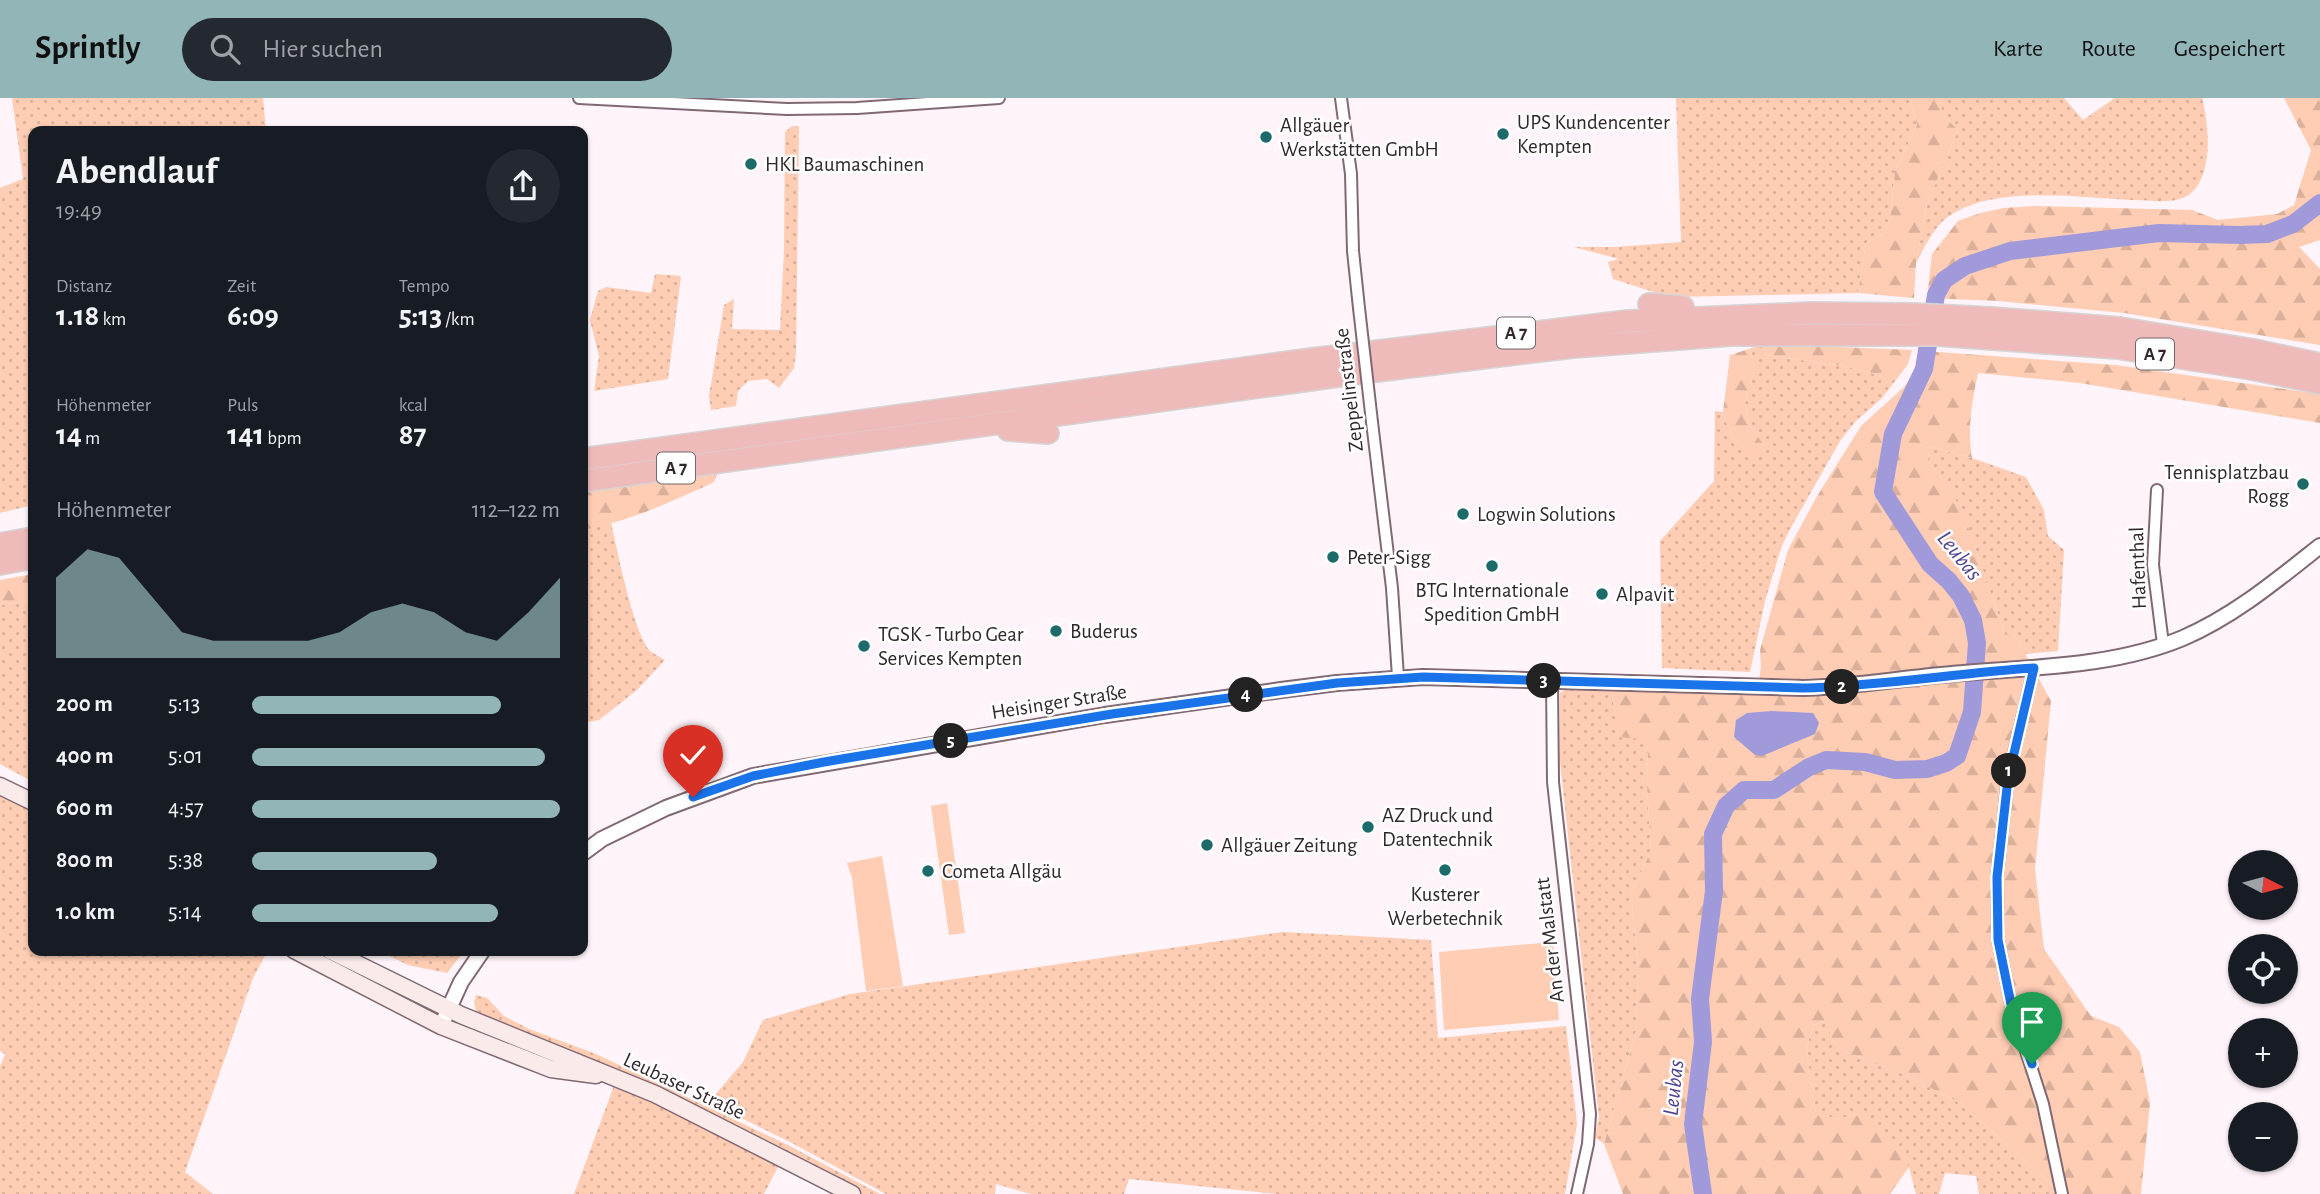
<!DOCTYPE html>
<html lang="de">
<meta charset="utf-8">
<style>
:root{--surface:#171b24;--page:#242831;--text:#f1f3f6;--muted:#9ea1a6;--accent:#92b5b7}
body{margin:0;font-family:"Alegreya Sans",sans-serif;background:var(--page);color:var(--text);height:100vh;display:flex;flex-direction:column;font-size:26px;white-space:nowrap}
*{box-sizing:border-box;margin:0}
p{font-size:23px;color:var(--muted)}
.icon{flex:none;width:38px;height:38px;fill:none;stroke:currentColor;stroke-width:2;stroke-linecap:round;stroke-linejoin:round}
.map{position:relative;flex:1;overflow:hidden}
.drawer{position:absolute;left:28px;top:28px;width:560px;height:830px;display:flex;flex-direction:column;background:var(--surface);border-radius:14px;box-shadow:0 2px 5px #0004}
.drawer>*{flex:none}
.needle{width:46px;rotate:96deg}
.fabs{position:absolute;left:2228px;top:752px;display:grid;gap:14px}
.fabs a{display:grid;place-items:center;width:70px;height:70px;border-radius:50%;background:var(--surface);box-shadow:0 2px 5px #0004;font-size:35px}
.pin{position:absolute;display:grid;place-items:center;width:60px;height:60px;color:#fff;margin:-72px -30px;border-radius:50% 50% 50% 0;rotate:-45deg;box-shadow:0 0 7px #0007}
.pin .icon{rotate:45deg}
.km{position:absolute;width:35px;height:35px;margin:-18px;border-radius:50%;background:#222;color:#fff;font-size:19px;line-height:35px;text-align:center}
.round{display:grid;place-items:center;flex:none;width:74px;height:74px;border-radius:37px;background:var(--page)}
.summary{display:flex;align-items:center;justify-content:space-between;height:119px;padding:0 28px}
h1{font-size:38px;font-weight:700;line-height:52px}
.stats{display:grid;grid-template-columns:repeat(3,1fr);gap:10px;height:119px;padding:7px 28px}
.stats div{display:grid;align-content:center}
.stats b{font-size:30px;font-weight:700}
.stats small{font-size:19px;font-weight:400}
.stats p{font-size:19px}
.chart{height:196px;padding:14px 28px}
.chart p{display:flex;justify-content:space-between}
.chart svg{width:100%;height:126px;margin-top:7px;fill:var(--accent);opacity:.7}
ul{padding:0 28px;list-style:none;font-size:23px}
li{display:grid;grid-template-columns:112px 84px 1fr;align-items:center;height:52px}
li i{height:18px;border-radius:9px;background:var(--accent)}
header{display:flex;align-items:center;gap:42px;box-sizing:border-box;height:98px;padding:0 35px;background:var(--accent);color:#111}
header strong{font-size:33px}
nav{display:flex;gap:38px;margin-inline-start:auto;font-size:24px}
.search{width:490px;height:63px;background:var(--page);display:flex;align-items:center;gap:18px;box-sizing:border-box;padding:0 24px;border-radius:38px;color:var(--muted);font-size:26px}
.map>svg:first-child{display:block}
.grass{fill:url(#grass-dots)}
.forest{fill:url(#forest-firs)}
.park{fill:#fecdb3}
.water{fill:#a09adb}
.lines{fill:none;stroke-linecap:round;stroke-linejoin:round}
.river{stroke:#a09adb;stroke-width:18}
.minor-casing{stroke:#816974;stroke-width:14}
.tertiary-casing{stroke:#816974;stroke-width:18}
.secondary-casing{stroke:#816974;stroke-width:19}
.motorway-casing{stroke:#d6d4d5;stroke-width:24}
.minor{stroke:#fff;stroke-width:10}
.tertiary{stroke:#fff;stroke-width:14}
.secondary{stroke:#faebea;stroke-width:16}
.motorway{stroke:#efbbba;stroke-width:21}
.minor-bridge-casing{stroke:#816974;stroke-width:14;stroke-linecap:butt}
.minor-bridge{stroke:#fff;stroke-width:10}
.route-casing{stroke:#fff;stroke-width:14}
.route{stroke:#1a73e8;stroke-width:9}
.poi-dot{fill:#1d6a6b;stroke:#fff;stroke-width:2.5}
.labels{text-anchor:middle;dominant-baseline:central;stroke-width:5;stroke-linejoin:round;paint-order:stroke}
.shield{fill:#fff;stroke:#70686b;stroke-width:2}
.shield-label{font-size:19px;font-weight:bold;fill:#32282c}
.poi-label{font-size:21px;fill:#32282c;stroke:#fff;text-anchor:start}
.street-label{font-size:21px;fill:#32282c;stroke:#fff}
.water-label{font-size:23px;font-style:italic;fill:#504391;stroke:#fff}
</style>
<header>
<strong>Sprintly</strong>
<div class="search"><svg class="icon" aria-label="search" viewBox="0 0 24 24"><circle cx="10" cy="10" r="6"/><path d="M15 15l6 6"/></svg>Hier suchen</div>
<nav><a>Karte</a><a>Route</a><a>Gespeichert</a></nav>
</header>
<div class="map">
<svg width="2320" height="1096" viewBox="0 0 2320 1096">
<defs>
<pattern id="grass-dots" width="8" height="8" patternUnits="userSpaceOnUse" patternTransform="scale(1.75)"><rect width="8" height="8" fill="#fecdb3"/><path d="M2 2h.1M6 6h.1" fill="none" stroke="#dab09a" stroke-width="1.8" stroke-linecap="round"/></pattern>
<pattern id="forest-firs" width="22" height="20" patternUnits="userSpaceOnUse" patternTransform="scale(1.75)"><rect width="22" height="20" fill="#fecdb3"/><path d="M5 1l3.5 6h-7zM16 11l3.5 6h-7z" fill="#dab09a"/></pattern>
</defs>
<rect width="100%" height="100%" fill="#fff4f9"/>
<g class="grass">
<polygon points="12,0 263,0 266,33 33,33 33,407 0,415 0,90 23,81"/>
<polygon points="1676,0 1912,0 1911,4 1917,27 1895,73 1890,122 1885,135 1866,145 1858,195 1669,199 1613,181 1608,164 1619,161 1574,149 1616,149 1681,144"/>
<path d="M1940,0H2064L2083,22L2115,0H2202C2209,26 2214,77 2190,96C2176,107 2150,102 2133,102C2079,100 2002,87 1954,115C1935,125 1926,147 1916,165L1927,106L1958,32L1942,16Z"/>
<polygon points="792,28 799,28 796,255 794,270 779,290 767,281 748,283 738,293 736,308 711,312 709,298 724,207 734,201 732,231 780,232 784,153 785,34"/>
<polygon points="655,176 681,178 668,281 594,293 599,258 590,222 598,193 606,189 651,195"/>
<polygon points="1763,246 1766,257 1844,268 1882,278 1899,278 1882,300 1855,324 1840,343 1789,433 1781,450 1765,503 1750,574 1662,570 1660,443 1714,383 1715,313 1723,314 1731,338 1753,356 1764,347 1749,326 1745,305 1755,269 1749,251"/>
<polygon points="1927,348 1972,360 2026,379 2044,412 2048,438 2064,452 2058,553 2025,556 2016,539 2005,536 1962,412 1930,365"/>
<path d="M611,425C617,451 634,536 650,553C654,556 660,559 665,562L637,592L599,622L583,625V432Z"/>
<polygon points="33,502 33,684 0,666 0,507"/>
<polygon points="1570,589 1611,593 1620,638 1648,641 1647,689 1651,753 1631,795 1638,870 1636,933 1604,1046 1595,1039 1599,1019 1560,664 1560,595"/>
<polygon points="0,696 33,712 33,852 268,852 253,880 185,1074 213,1096 0,1096 0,969 5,956 0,953"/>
<polygon points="1283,834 1431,842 1438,940 1566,928 1577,1026 1565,1096 1277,1096 1129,1081 1124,1096 1031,1096 996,1086 995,1096 886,1096 790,1044 709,1004 743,964 763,922 850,896"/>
<polygon points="377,852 465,852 447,875 408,867"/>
<polygon points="476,897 487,900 504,918 529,931 596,956 788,1047 880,1096 862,1096 823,1074 477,917 474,904"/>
<polygon points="1827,923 1832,942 1846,954 1905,977 1962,1006 2057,1092 2056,1096 1979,1096 1976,1078 1945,1075 1939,1096 1916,1096 1909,1069 1863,1016 1836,1021 1816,1015 1806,950 1814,927"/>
<polygon points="615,985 780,1065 764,1096 574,1096"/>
</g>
<g class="forest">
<polygon points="1912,0 1940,0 1942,16 1958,32 1927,106 1916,165 1914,200 1858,195 1866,145 1885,135 1890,122 1895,73 1917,27 1911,4"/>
<polygon points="2284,0 2320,0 2320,142 2299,149 2320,171 2320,247 2124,215 1998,203 1927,200 1932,156 1958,123 1980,115 2004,110 2035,108 2192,112 2218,122 2277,116 2294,107 2311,52"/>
<polygon points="1763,246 1912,252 1908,266 1899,278 1882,278 1844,268 1766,257"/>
<polygon points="1749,251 1755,269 1745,305 1749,326 1764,347 1753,357 1731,338 1723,314 1730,257"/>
<path d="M1924,253L2115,267L2320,296V325L2080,285L1978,275C1972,302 1967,333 1972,360L1927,348L1930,365L1962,411L2005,536L2016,539L2051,603L2035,771L2044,851L2091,918L2119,929L2140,954L2150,1005L2141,1096H2067L2057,1092L1962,1006L1905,977L1846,954L1832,942L1826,923L1814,927L1806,950L1816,1015L1836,1021L1863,1016L1871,1020L1909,1069L1890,1096H1623L1604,1046L1636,933L1638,870L1631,795L1651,753L1647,689L1648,642L1620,639L1611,593L1757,595L1761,569L1760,552L1788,452L1816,400L1861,328L1904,289L1921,267Z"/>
<path d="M718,374L714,384C672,404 629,423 583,432V394Z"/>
<polygon points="33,476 33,502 0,507 0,482"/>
</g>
<g class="park">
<polygon points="947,705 965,835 949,837 931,708"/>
<polygon points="882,758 903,888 866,893 852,780 847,765"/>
<polygon points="1553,844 1559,922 1444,932 1439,854"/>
</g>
<polygon class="water" points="1772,613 1813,615 1819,625 1815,636 1762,658 1755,657 1734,639 1736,622 1747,615"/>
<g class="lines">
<polyline class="river" points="1703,1096 1693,1026 1703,944 1700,901 1714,793 1713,736 1726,708 1744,692 1774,692 1809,669 1826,662 1865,664 1895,672 1927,671 1946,665 1957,658 1972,614 1977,545 1973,522 1961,498 1949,483 1930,466 1883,394 1893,336 1924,271 1936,197 1944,182 1965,168 2010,153 2159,135 2240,137 2267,136 2293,126 2320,105"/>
<defs>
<g id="minor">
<polyline points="579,0 787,11 857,10 999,0"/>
<polyline points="1341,0 1351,76 1353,153 1359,210"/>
<polyline points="1372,324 1392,490 1398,579"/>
<polyline points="2157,392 2153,467 2163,546"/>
<polyline points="2034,570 2008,680 1997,779 1998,842 2011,906 2043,1006 2062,1096"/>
<polyline points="1552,583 1553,684 1590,1016 1588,1046 1577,1096"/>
</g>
<g id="tertiary">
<path d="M583,755L602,741L666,710L753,678L1105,617L1281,592L1337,585L1423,579L1803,590C1853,589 1902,580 1952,576C2028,569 2111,570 2183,540C2234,518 2277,482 2320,448"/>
<polyline points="441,928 461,884 483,852"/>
</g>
<g id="secondary">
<polyline points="0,688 33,704"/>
<polyline points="294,852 441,928 551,971 596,977"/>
<polyline points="329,852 461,917 655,996 852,1096"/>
</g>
<g id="motorway">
<polyline points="1649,206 1683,209"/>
<polyline points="1008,332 1048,335"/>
<polyline points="583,361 1304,262 1628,223 1811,215 1913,216 1992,220 2120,230 2254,252 2320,266"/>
<polyline points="583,383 1360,275 1573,249 1732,237 1937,237 2117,250 2252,271 2320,285"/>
<polyline points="0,446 33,440"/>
<polyline points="0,466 33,460"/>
</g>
</defs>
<use href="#minor" class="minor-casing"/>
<use href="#tertiary" class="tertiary-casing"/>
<use href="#secondary" class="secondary-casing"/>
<use href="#motorway" class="motorway-casing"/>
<use href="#minor" class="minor"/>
<use href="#tertiary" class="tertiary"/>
<use href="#secondary" class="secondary"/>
<use href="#motorway" class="motorway"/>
<defs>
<polyline id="minor-bridge" points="1359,210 1372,324"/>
</defs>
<use href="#minor-bridge" class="minor-bridge-casing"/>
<use href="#minor-bridge" class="minor-bridge"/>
</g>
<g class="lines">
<defs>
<path id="route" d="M693,699L753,678L824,664L1112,616L1337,585L1423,579L1803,590C1880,588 1957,575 2034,570L2008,681L1997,779L1998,842L2011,906L2032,966"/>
</defs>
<use href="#route" class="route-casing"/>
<use href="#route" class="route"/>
</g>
<g class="poi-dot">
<circle cx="1503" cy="36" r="7"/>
<circle cx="1266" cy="39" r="7"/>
<circle cx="751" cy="66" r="7"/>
<circle cx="2303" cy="386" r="7"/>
<circle cx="1463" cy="416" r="7"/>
<circle cx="1333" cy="459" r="7"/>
<circle cx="1492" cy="468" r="7"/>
<circle cx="1602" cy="496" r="7"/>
<circle cx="1056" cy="533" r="7"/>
<circle cx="864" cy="548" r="7"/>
<circle cx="1368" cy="729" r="7"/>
<circle cx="1207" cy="747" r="7"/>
<circle cx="1445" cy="772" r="7"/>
<circle cx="928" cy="773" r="7"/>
</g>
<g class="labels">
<g class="shield">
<rect x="1497" y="219.5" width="38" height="31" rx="5"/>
<rect x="2136" y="240.5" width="38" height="31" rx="5"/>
<rect x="657" y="354.5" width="38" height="31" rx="5"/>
</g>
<g class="shield-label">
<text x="1516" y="235">A 7</text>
<text x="2155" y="256">A 7</text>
<text x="676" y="370">A 7</text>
</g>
<g class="poi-label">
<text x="1517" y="24">UPS Kundencenter<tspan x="1517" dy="24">Kempten</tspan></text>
<text x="1280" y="27">Allgäuer<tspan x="1280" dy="24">Werkstätten GmbH</tspan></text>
<text x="765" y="66">HKL Baumaschinen</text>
<text x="2289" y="374" text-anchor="end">Tennisplatzbau<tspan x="2289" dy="24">Rogg</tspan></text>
<text x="1477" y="416">Logwin Solutions</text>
<text x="1347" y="459">Peter-Sigg</text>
<text x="1492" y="492" text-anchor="middle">BTG Internationale<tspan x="1492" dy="24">Spedition GmbH</tspan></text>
<text x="1616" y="496">Alpavit</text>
<text x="1070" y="533">Buderus</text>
<text x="878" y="536">TGSK - Turbo Gear<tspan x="878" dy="24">Services Kempten</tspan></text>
<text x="1382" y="717">AZ Druck und<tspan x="1382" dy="24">Datentechnik</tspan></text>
<text x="1221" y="747">Allgäuer Zeitung</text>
<text x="942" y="773">Cometa Allgäu</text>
<text x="1445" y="796" text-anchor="middle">Kusterer<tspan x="1445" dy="24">Werbetechnik</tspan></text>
</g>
<g class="street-label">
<text transform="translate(1349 292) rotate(-97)">Zeppelinstraße</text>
<text transform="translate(2138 470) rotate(-92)">Hafenthal</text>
<text transform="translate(1059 604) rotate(-9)">Heisinger Straße</text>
<text transform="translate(1550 842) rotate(-97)">An der Malstatt</text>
<text transform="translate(684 988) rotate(25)">Leubaser Straße</text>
</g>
<g class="water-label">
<text transform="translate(1959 458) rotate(51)">Leubas</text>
<text transform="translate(1674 990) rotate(-84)">Leubas</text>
</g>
</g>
</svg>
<div class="fabs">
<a><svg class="needle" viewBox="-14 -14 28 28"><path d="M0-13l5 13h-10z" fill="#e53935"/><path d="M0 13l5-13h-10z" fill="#9ea1a6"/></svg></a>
<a><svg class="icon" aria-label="locate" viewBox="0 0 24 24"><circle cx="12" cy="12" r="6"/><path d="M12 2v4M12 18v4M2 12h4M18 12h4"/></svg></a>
<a>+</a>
<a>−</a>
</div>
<div class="pin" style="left:2032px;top:966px;background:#1e9e55"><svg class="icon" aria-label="arrive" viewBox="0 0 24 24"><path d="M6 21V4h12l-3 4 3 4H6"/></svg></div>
<div class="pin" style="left:693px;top:699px;background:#d93025"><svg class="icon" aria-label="check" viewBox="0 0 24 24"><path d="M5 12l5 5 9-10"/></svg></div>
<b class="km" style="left:2009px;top:673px">1</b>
<b class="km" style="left:1842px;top:589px">2</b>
<b class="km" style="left:1544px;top:583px">3</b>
<b class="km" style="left:1246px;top:597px">4</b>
<b class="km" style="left:951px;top:643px">5</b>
<section class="drawer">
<div class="summary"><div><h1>Abendlauf</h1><p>19:49</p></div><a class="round"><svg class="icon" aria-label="share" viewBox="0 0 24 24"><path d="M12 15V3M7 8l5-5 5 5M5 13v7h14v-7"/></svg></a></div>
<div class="stats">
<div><p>Distanz</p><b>1.18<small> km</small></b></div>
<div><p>Zeit</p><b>6:09</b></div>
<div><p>Tempo</p><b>5:13<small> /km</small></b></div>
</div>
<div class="stats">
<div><p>Höhenmeter</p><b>14<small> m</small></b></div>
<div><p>Puls</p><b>141<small> bpm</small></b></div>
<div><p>kcal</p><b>87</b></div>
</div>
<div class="chart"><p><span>Höhenmeter</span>112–122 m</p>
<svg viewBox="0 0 160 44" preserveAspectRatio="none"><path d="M0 44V16L10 6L20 9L30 22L40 35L50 38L60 38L70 38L80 38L90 35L100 28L110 25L120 28L130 35L140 38L150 28L160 16V44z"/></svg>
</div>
<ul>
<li><b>200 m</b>5:13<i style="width:81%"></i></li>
<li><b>400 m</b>5:01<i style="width:95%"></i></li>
<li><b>600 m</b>4:57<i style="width:100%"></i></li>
<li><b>800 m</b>5:38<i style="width:60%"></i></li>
<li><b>1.0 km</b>5:14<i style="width:80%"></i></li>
</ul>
</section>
</div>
